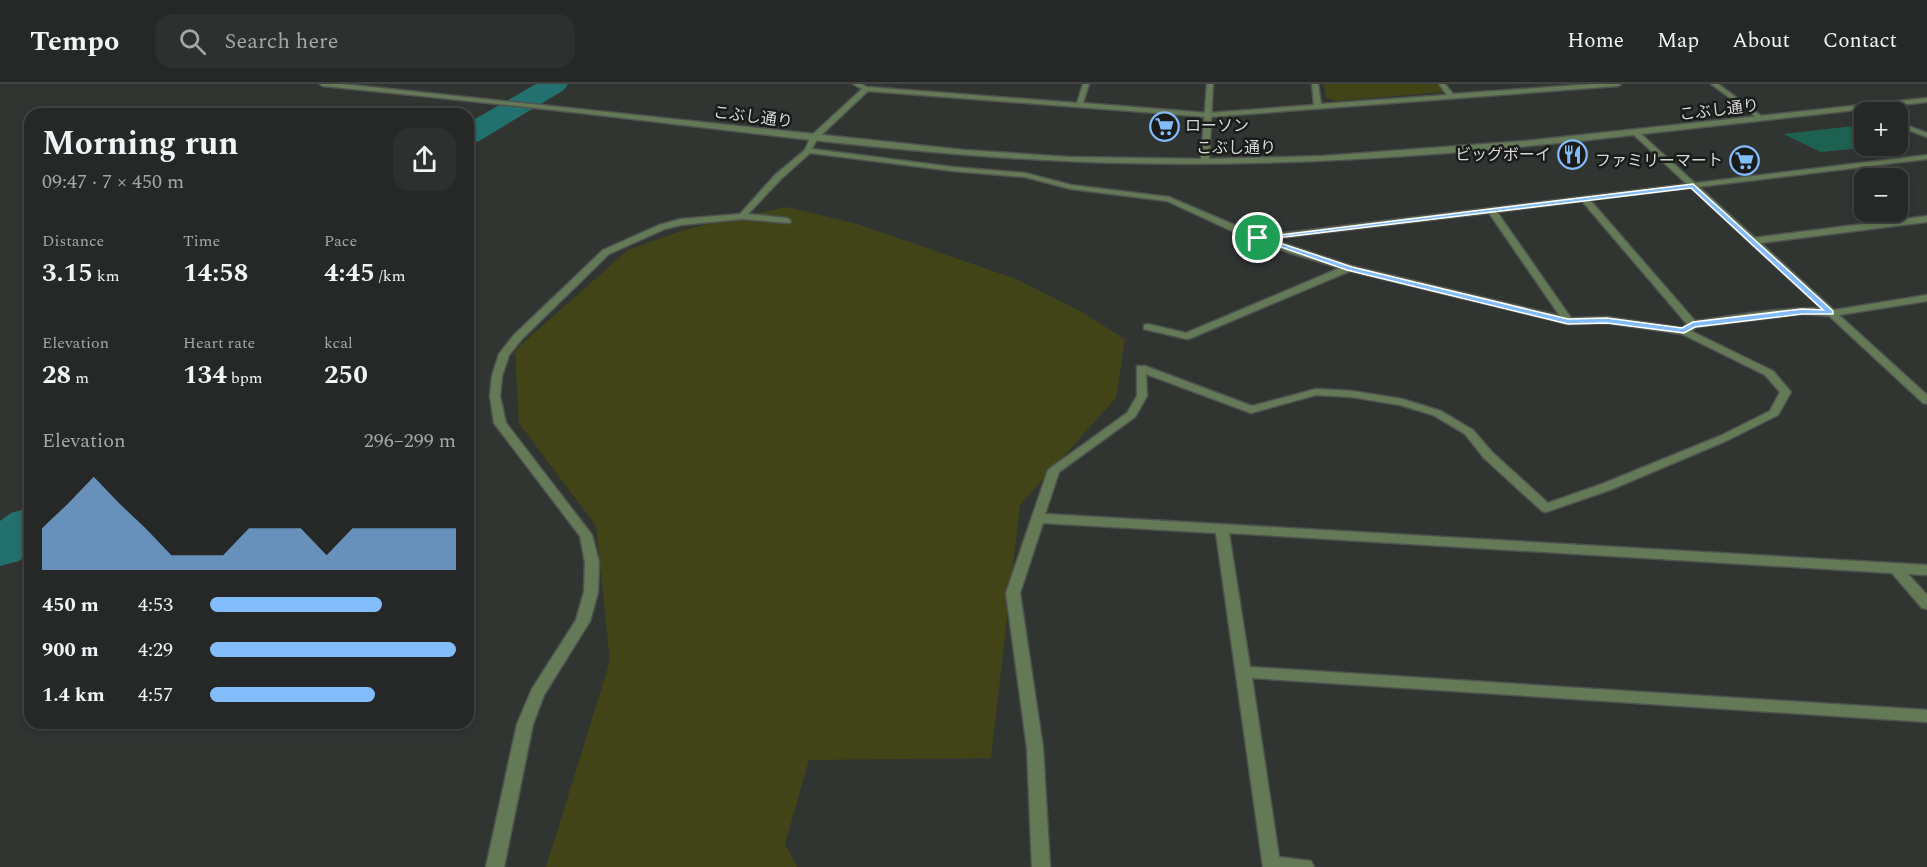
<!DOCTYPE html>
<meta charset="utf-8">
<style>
:root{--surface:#252826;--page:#2d302e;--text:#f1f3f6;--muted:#a3a6a7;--line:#424443;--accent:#83bcfb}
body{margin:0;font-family:Spectral,"Noto Sans JP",serif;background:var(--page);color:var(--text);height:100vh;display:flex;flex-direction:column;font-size:22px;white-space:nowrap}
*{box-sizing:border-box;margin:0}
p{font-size:20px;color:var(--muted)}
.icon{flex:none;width:33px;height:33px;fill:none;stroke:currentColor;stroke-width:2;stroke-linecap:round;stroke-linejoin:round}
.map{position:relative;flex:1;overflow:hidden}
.panel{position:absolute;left:24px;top:24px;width:450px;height:621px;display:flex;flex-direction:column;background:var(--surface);border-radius:18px;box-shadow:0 3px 9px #0003,0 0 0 2px var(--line)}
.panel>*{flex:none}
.controls{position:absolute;left:1854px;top:18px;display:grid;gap:12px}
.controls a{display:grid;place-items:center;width:54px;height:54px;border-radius:12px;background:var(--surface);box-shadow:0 3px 9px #0003,0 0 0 2px var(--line);font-size:30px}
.pin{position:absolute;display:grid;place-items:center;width:51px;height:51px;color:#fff;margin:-26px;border:3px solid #fff;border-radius:50%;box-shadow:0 2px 6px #0007}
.round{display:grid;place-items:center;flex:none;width:63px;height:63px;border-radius:18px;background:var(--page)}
.head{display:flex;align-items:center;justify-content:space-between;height:102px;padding:0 18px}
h1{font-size:33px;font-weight:700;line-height:45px}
.metrics{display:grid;grid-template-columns:repeat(3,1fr);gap:9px;height:102px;padding:6px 18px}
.metrics div{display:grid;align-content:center}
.metrics b{font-size:26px;font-weight:700}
.metrics small{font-size:16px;font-weight:400}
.metrics p{font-size:16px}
.chart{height:168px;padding:12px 18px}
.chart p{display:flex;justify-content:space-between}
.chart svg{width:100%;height:108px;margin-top:6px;fill:var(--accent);opacity:.7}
ul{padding:0 18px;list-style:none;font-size:20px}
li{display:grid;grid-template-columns:96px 72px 1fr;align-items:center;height:45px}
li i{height:15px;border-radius:8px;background:var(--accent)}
header{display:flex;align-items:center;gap:36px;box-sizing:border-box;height:84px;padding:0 30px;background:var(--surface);border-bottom:2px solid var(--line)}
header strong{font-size:28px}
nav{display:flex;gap:33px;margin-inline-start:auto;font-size:21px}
.search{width:420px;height:54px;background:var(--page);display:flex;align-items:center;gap:15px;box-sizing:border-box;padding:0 21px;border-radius:18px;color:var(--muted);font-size:22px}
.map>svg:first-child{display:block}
.green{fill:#404416}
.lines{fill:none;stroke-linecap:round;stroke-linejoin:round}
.river{fill:#23716f;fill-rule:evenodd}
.building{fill:#1d6250}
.minor-casing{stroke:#4f5350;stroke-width:3}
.tertiary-casing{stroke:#4f5350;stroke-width:3}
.minor{fill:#647a56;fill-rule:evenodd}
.tertiary{fill:#647a56;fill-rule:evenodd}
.route{fill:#83bcfb;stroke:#fff;stroke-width:1.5;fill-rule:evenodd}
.labels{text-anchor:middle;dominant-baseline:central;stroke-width:5;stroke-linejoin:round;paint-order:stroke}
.far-street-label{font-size:16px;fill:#d6d9d7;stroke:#1a1c1a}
.far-poi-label{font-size:16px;fill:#d6d9d7;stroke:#1a1c1a;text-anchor:end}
</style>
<header>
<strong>Tempo</strong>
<div class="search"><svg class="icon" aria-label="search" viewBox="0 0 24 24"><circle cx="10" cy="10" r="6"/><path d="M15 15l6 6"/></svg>Search here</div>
<nav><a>Home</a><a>Map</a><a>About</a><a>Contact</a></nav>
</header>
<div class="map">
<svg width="1927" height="783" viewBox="0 0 1927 783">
<rect width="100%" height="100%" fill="#313532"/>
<g class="green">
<polygon points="1324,0 1439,0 1445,8 1336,17 1326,13"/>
<polygon points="787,123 857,140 1016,195 1080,227 1125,255 1116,314 1020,421 991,674 809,676 785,760 797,783 546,783 610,577 596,442 519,339 515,266 628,166 687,145"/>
</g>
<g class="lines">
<g class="river">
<polygon points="536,0 568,0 564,6 479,57 468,60 468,39"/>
<polygon points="30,424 30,468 19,477 0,482 0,437 11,429"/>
</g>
</g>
<polygon class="building" points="1863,41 1864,62 1881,62 1821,68 1783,50"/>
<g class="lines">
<defs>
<g id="minor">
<path d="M853,0H861L867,3L1077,19L1083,0H1089L1083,19L1208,29L1314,21L1312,0H1318L1321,20L1447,11L1439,0H1445L1453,10L1592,0H1621L1618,2L1208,33L868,7L817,55L812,65L953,83L1025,89L1071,101L1169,113L1260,152L1927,71V75L1590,116L1695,237C1721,234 1818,216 1836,229L1831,232L1802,230L1696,243L1691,247L1773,287L1791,308L1778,331L1728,356L1610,406L1546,428L1542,427L1484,374L1465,350L1433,331L1400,321L1352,313L1316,311L1251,329L1146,290L1147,312L1135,333L1059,388L1045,430L1927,481V491L1908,490L1927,511V525L1922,524L1892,489L1229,449L1250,583L1927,626V638L1252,594L1279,773L1311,777L1314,783H1263L1216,449L1043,439L1020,509L1043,664L1050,783H1032L1027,664L1006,509L1048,386L1127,329L1137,312V282H1145L1252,322L1316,305L1352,307L1402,315L1441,327L1473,346L1492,368L1548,419L1602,400L1720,352L1770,327L1780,308L1765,291L1682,250L1607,239L1568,240L1350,187L1191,254L1187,255L1148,246L1144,245V241L1148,240L1186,249L1340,184L1293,170L1234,148L1167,117L1071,105L1025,93L953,87L810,69L781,95L748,130L787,134L791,137L790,139L742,135L681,141L665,145L609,170L522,255L509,271L502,292L500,312L506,339L592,451L599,478L598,508L590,537L544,611L533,640L504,783H486L517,640L532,605L576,536L584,508L585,478L580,452L494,339L490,312L492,292L499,270L514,251L603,166L659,141L681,135L740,130L775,91L805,66L811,52L862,5ZM1582,117L1687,240L1683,244L1607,233L1571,234L1497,128ZM1489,129L1560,232L1352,182L1270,155Z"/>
<polygon points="1711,0 1718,0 1764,34 1759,35"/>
<polygon points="1855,22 1870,27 1871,28 1864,29 1853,25 1852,24"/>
<polygon points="1898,38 1927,49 1927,53 1898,42"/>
<polygon points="1927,132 1927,138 1753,160 1749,157 1753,154"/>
</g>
<path id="tertiary" d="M320,0H342L418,8L964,66L1069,73L1201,75L1207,0H1213L1209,75L1323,72L1525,57L1927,14V18L1641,50L1834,226L1927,211V217L1839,231L1927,311V320L1923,319L1634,51C1446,72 1255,86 1066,77C930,71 794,54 658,38C547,25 435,13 323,2Z"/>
</defs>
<use href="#minor" class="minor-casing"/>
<use href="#tertiary" class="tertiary-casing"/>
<use href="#minor" class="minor"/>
<use href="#tertiary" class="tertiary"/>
</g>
<path class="route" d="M1693,100L1833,227V230H1802L1695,243L1684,249L1607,239L1568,240L1347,186L1255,154ZM1691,104L1823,226L1802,225L1693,238L1682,244L1607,234L1568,235L1352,183L1268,155Z"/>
<defs>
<symbol id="supermarket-ring" viewBox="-11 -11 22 22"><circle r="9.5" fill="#1a1c1a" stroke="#83bcfb" stroke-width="1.5"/><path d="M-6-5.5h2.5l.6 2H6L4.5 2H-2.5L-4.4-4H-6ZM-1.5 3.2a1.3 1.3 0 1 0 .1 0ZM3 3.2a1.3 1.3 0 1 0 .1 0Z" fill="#83bcfb"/></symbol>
<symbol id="restaurant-ring" viewBox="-11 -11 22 22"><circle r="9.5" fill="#1a1c1a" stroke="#83bcfb" stroke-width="1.5"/><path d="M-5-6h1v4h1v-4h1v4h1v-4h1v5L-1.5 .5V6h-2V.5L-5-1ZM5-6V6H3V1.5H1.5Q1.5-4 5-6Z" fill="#83bcfb"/></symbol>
</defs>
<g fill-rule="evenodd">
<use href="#supermarket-ring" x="1148" y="26" width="33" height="33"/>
<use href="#restaurant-ring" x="1556" y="54" width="33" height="33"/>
<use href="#supermarket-ring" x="1728" y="60" width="33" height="33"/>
</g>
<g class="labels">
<g class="far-street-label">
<text transform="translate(1719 26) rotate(-7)">こぶし通り</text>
<text transform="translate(753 33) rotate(7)">こぶし通り</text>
<text x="1236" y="64">こぶし通り</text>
</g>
<g class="far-poi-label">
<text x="1185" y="42" text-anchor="start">ローソン</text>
<text x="1551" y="71">ビッグボーイ</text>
<text x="1723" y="77">ファミリーマート</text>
</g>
</g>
</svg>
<div class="controls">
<a>+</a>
<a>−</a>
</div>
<div class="pin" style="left:1258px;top:154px;background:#1e9e55"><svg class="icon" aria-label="arrive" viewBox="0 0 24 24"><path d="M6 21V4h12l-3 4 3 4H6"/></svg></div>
<section class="panel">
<div class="head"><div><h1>Morning run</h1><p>09:47 · 7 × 450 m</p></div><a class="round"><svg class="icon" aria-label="share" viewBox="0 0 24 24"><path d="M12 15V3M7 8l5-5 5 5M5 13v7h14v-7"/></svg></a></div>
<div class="metrics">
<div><p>Distance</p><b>3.15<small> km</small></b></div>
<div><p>Time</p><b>14:58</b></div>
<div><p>Pace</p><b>4:45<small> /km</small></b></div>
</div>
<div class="metrics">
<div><p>Elevation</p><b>28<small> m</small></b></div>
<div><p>Heart rate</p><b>134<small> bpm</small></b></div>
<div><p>kcal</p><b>250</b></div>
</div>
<div class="chart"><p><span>Elevation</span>296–299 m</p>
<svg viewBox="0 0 160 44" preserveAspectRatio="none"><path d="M0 44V27L10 17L20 6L30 17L40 27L50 38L60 38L70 38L80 27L90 27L100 27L110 38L120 27L130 27L140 27L150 27L160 27V44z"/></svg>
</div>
<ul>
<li><b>450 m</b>4:53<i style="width:70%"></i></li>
<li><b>900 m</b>4:29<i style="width:100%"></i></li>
<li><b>1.4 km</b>4:57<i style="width:67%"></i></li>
</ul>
</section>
</div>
